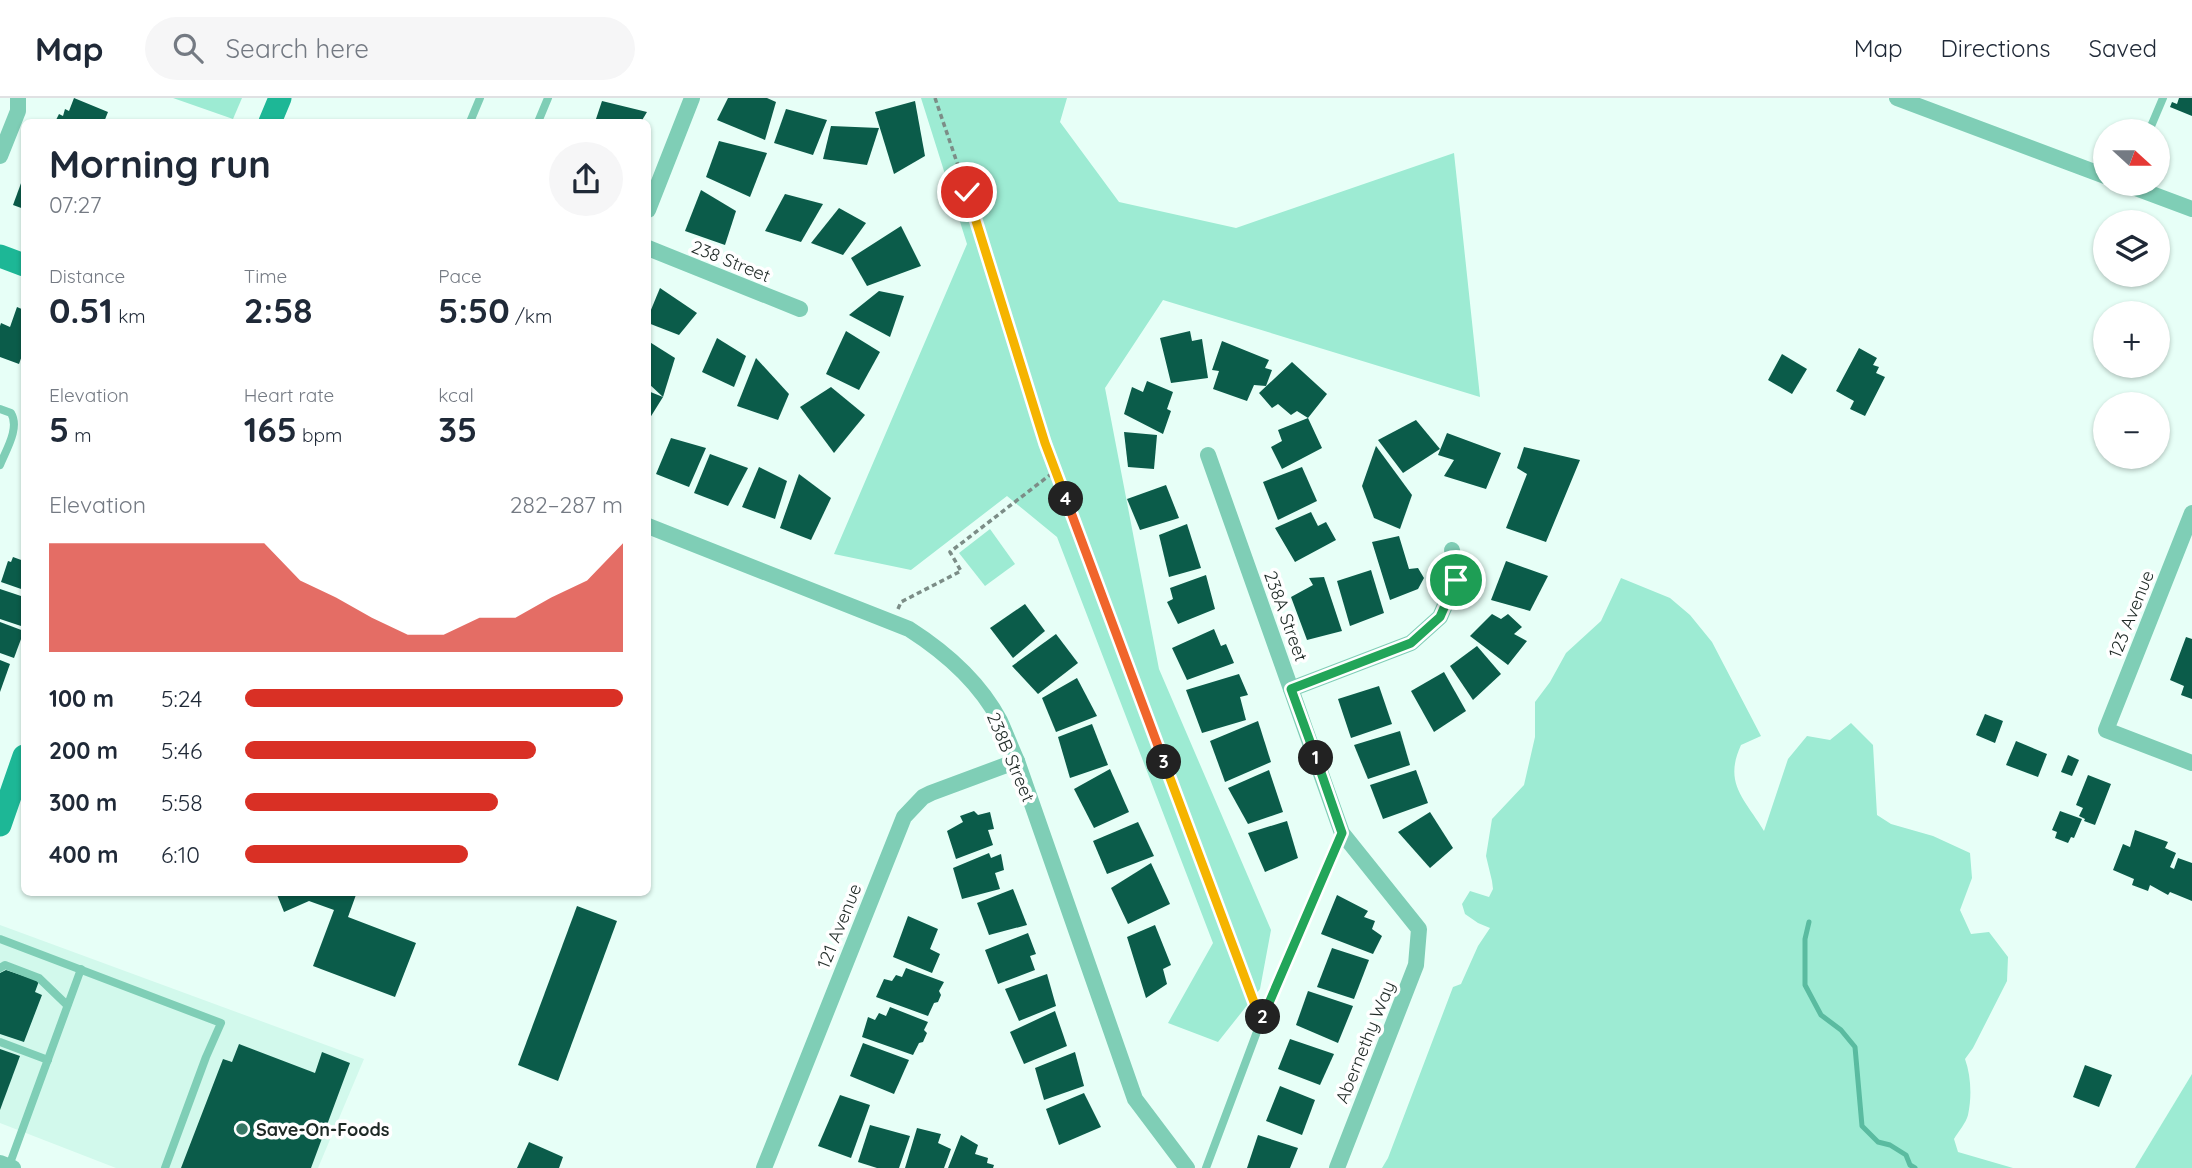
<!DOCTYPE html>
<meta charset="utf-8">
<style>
:root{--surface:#fff;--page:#f6f6f7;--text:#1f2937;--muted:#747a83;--line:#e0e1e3;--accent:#d93025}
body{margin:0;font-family:Quicksand,sans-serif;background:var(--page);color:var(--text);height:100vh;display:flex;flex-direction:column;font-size:26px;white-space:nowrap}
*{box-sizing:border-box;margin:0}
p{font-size:23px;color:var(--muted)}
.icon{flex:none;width:38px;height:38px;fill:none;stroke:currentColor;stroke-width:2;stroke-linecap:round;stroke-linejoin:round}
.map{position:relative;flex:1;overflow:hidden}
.panel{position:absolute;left:21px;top:21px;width:630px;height:777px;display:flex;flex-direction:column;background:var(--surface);border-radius:10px;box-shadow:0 2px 5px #0004}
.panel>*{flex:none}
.needle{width:46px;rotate:111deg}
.tools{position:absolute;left:2093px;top:21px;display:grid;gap:14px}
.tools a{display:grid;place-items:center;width:77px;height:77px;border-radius:50%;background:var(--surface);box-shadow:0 2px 5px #0004;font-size:35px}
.pin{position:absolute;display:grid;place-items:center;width:60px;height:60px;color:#fff;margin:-30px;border:4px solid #fff;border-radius:50%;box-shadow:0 2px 7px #0007}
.km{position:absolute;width:35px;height:35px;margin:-18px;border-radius:50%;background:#222;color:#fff;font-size:19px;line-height:35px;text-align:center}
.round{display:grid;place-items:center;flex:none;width:74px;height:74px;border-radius:37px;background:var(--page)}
.overview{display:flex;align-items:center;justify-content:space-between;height:119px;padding:0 28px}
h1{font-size:38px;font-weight:800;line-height:52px}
.metrics{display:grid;grid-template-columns:repeat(3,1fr);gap:10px;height:119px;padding:7px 28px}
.metrics div{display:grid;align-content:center}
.metrics b{font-size:35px;font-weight:800}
.metrics small{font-size:19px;font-weight:400}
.metrics p{font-size:19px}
.chart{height:196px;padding:14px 28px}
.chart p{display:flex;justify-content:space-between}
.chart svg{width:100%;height:126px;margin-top:7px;fill:var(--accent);opacity:.7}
ul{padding:0 28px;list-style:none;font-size:23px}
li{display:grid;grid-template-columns:112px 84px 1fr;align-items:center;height:52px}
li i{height:18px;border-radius:9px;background:var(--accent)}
header{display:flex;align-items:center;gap:42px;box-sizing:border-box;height:98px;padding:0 35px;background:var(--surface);border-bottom:2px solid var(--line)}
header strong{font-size:33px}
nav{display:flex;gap:38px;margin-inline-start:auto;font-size:24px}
.search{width:490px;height:63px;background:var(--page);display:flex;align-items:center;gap:18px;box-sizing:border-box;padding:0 24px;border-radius:38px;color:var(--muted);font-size:26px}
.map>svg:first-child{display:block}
.built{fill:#d2f9ec}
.green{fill:#9debd3}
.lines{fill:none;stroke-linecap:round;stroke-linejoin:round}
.stream{stroke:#5abba0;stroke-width:5}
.building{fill:#0b5c4a}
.path{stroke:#7c8d87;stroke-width:3.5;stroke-dasharray:5 3.5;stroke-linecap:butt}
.lane{stroke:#7fceb6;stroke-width:8}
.street{stroke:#7fceb6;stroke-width:16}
.secondary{stroke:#1db796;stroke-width:23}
.split-1-casing{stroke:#fff;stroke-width:14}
.split-2-casing{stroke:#fff;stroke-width:14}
.split-3-casing{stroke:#fff;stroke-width:14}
.split-4-casing{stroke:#fff;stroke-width:14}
.split-5-casing{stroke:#fff;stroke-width:14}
.split-1{stroke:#22a559;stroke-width:9}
.split-2{stroke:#22a559;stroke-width:9}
.split-3{stroke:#f5b400;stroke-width:9}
.split-4{stroke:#f0652b;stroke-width:9}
.split-5{stroke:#f5b400;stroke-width:9}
.poi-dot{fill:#397866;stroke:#fff;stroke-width:2.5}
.labels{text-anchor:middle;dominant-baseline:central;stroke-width:7;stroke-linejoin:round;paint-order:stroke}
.street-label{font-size:18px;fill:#1e2925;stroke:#fff}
.poi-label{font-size:18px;font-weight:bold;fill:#1e2925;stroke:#fff;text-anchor:start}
</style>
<header>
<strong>Map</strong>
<div class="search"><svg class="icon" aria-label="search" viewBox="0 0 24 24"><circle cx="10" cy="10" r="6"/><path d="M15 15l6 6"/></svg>Search here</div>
<nav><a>Map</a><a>Directions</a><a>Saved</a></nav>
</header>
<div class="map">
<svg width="2192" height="1070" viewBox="0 0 2192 1070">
<rect width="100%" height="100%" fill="#e7fff7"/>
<polygon class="built" points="0,827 364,961 318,1070 116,1070 0,1025"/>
<g class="green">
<polygon points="173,0 242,0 233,21"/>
<polygon points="921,0 1067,0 1060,24 1119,104 1236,130 1454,55 1480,299 1163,202 1105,290 1159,571 1271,832 1260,891 1218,944 1168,925 1213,845 1057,439 1007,398 911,472 834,456 967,146"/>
<polygon points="990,431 1015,466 985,488 959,455"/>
<path d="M1621,480L1670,500L1690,517L1712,544L1761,638L1741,647C1723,686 1745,701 1764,733L1788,661L1807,638L1830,642L1851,625L1873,647L1877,717L1891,726L1933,738L1970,755L1972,780L1960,812L1971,836L1989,834L2008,859L2007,883L1973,950L1965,961C1971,978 1972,998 1968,1017C1966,1025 1958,1034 1954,1041L1958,1054L2013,1070H1382L1388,1060L1453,889L1461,886L1478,848L1490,830L1478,825L1465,816L1462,806L1470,793L1489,799L1493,791L1492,783L1486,758L1492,721L1524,687L1535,639V604L1550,584L1566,555L1601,523Z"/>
<polygon points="2192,976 2192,1070 2135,1070"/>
</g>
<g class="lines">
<polyline class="stream" points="1809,824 1805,841 1805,887 1821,917 1841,932 1855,949 1862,1028 1878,1044 1890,1047 1906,1057 1910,1067 1915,1070"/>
</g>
<g class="building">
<polygon points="74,0 108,14 104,24 55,24 59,16 63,18 65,11 69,13"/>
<polygon points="728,0 767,0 776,4 765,42 717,22"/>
<polygon points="2179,0 2192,0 2192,18 2170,9 2172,4 2177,6"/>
<polygon points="602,3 647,14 641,24 595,24"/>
<polygon points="915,3 925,58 894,76 875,14"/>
<polygon points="786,11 827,22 813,57 774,45"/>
<polygon points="831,28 879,30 867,67 823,61"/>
<polygon points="719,43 767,55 750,99 706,79"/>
<polygon points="24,77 24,111 13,107"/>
<polygon points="701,92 736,113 725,147 685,133"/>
<polygon points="785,96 823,106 801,144 765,133"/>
<polygon points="839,110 866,125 843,157 811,145"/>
<polygon points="901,128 921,168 867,188 851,160"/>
<polygon points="660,190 697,215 679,237 648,225 648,219"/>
<polygon points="879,193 904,198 890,239 849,217"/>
<polygon points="17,209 24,212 24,252 19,266 0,259 0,228 1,225 10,229"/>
<polygon points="846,233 880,254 859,292 826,276"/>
<polygon points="1190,233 1192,243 1202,241 1208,280 1171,285 1160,240"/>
<polygon points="717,240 746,258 734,289 702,274"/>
<polygon points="648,243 675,260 663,299 648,285"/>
<polygon points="1222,243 1269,262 1265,270 1272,272 1266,288 1254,287 1247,303 1213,291 1219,273 1212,272"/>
<polygon points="1859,250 1877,260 1873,267 1879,269 1876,275 1885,279 1865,318 1850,311 1854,303 1836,293"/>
<polygon points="1782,256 1807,271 1792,296 1768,282"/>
<polygon points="756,260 789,296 778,322 737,308"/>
<polygon points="1292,264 1327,296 1308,320 1297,313 1291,317 1278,306 1272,310 1259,295"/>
<polygon points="1147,283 1173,294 1167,311 1171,313 1163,336 1124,316 1132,289 1143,294"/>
<polygon points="831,289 865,317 834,355 800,309"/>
<polygon points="648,293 663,299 648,323"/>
<polygon points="1308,320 1322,350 1282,371 1271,349 1282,343 1278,332"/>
<polygon points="1416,322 1440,351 1403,375 1378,342"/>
<polygon points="1124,334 1157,337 1154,371 1128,369"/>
<polygon points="1447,335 1501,355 1486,391 1444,378 1454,362 1438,357"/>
<polygon points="671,340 706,350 689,389 656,376"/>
<polygon points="1376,348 1412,397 1400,431 1374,420 1362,388"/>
<polygon points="1524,349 1580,362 1546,444 1506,430 1527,376 1517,370"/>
<polygon points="710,356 748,370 728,408 694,395"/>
<polygon points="759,369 787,383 775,421 742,409"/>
<polygon points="1302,369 1317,403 1278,422 1263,384"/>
<polygon points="799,376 831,400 811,442 780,430"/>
<polygon points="1166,387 1179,420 1140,432 1127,401"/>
<polygon points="1311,414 1318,428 1326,424 1336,442 1295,464 1275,430"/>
<polygon points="1187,426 1201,470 1169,479 1159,437"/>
<polygon points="1399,438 1409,471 1418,470 1424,480 1418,491 1390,502 1372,444"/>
<polygon points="13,459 24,463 24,492 1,484 8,463 11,464"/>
<polygon points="1506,463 1548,478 1530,513 1491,502"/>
<polygon points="1371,472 1384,515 1350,528 1337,483"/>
<polygon points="1206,477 1215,511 1178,526 1167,504 1173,501 1170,490"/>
<polygon points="1324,479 1342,533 1307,542 1291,499 1313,487 1309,480"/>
<polygon points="0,491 24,499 24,529 0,521"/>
<polygon points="1025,506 1045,533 1013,560 990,530"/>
<polygon points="1492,516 1501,521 1508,516 1522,529 1514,536 1527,543 1508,567 1470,538"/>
<polygon points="0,524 24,533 14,560 0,555"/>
<polygon points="1214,531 1221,548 1226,546 1234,565 1187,582 1172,550"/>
<polygon points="1056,536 1078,565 1038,596 1012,568"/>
<polygon points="2186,539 2192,541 2192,601 2181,597 2184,588 2170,582"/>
<polygon points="1477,548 1501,576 1473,602 1450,568"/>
<polygon points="0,562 10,566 0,594"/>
<polygon points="1444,574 1466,613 1434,634 1411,593"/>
<polygon points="1239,576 1248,597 1240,599 1246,622 1202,635 1186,592"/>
<polygon points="1077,580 1097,618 1056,634 1042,600"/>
<polygon points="1379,588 1392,626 1351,640 1338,601"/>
<polygon points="1985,616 2003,623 1995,645 1976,637"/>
<polygon points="1258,623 1271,664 1225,684 1210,643"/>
<polygon points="1092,626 1108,667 1070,680 1058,639"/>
<polygon points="1400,633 1410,667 1368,681 1354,647"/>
<polygon points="2016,643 2047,656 2038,679 2006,667"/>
<polygon points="2068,657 2079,662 2072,678 2061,674"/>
<polygon points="1110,671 1129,714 1094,730 1074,691"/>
<polygon points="1269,672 1283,714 1248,726 1228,690"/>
<polygon points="1416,672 1428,705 1383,721 1370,687"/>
<polygon points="2088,677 2111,686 2095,727 2084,723 2085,721 2079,718 2083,710 2076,707"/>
<polygon points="974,713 978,717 990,714 994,731 988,732 993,747 956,761 947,733 963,724 960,718"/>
<polygon points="2060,713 2082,721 2074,740 2071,739 2068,745 2055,740 2057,734 2052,732"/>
<polygon points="1430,714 1453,750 1430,770 1398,734"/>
<polygon points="1287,723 1298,760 1265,774 1248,735"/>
<polygon points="1138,724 1154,758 1107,776 1093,743"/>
<polygon points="2135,732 2168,744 2165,750 2176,755 2170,769 2174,771 2178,760 2192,765 2192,803 2170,794 2168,797 2150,787 2148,793 2132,787 2134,781 2113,772 2123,746 2130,749"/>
<polygon points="989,755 991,760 1001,756 1004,772 995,775 1000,791 962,801 953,770"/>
<polygon points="1151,765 1170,806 1128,826 1111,790"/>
<polygon points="1013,791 1027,827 989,837 977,805"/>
<polygon points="276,794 357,794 348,819 416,845 395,899 313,868 334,812 309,803 284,814"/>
<polygon points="1337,797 1368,813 1364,819 1375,823 1372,831 1382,838 1373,856 1321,836"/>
<polygon points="577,808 617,823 558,983 518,967"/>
<polygon points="908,818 938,831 930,851 940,856 932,875 893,859"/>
<polygon points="1155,827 1171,867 1163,871 1167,886 1146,900 1127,839"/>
<polygon points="1028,835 1036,856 1030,858 1035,872 998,886 985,852"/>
<polygon points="1332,850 1369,862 1354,901 1317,889"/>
<polygon points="906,870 944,884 939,893 941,897 938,904 934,905 928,918 876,899 884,881 892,883 896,877 902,879"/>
<polygon points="6,872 39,883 35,894 42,897 24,944 0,936 0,875"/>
<polygon points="1047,876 1056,908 1019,923 1005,891"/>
<polygon points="1308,893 1353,908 1338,945 1296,927"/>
<polygon points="890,909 928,924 924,932 927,935 923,944 919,945 913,957 862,939 868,919 875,922 879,915 886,918"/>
<polygon points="1055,913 1067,948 1024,966 1010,934"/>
<polygon points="1290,941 1334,956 1320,987 1278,971"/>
<polygon points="863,945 909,962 894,996 850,978"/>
<polygon points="239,946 315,975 322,954 350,965 311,1070 181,1070 223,961 232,964"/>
<polygon points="0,951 20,958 0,1012"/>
<polygon points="1075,954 1084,988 1044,1002 1035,970"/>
<polygon points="2085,967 2112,977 2099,1009 2073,999"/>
<polygon points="1280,988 1315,1002 1302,1037 1266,1023"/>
<polygon points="1084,995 1101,1029 1059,1047 1046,1011"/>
<polygon points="840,997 870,1007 851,1060 818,1048"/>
<polygon points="870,1027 910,1038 899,1070 877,1070 858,1064"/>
<polygon points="917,1030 941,1036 938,1045 951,1051 944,1070 905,1070"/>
<polygon points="961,1037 978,1047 975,1056 988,1060 987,1065 994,1067 993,1070 948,1070"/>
<polygon points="1258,1037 1298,1050 1290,1070 1247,1070"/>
<polygon points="529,1044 563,1059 559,1070 517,1070"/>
</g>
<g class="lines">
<g class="path">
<polyline points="935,0 967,94 1045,346 1254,905"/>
<polyline points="898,511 901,504 961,473 950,454 1055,373"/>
</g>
<g class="lane">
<polyline points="470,24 480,0"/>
<polyline points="538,24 548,0"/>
<polyline points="2149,33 2163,0"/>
<path d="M0,311L11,315C20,330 6,352 0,367"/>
<polyline points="0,841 221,925 206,959 165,1070"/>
<polyline points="0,870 5,867 39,880 67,907"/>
<polyline points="0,944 48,962"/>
<polyline points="9,1068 81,871"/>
<polyline points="1206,1070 1261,923 1342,735"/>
</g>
<g class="street">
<polyline points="1897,0 2105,78"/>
<polyline points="0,58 18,13 18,0"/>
<polyline points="2125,86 2192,111"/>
<polyline points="648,112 692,0"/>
<polyline points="648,150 800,211"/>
<polyline points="1208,357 1342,735 1419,831 1416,867 1337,1070"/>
<polyline points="2192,415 2106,632 2192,665"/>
<path d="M648,428L909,531C945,554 980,585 1000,623C1006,636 1011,650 1017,663L1135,1001L1187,1070"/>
<polyline points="1291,591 1411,545 1440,519 1456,482 1452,452"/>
<polyline points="0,1065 13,1070"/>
<polyline points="764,1070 904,719 923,699 931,695 1017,663"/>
</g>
<g class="secondary">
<polyline points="270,24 280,0"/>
<polyline points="0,158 24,167"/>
<polyline points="0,727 24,658"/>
</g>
</g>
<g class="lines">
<defs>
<polyline id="split-1" points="1316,660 1291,591 1411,545 1440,519 1456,482"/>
<polyline id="split-2" points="1263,919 1342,735 1316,660"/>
<polyline id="split-3" points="1164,664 1261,923 1263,919"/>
<polyline id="split-4" points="1066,401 1164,664"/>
<polyline id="split-5" points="967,94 1045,345 1066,401"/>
</defs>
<use href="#split-1" class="split-1-casing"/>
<use href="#split-2" class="split-2-casing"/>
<use href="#split-3" class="split-3-casing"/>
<use href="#split-4" class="split-4-casing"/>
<use href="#split-5" class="split-5-casing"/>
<use href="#split-1" class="split-1"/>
<use href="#split-2" class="split-2"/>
<use href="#split-3" class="split-3"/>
<use href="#split-4" class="split-4"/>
<use href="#split-5" class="split-5"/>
</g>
<circle class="poi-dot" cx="242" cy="1031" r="7"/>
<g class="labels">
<g class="street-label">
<text transform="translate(731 163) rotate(22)">238 Street</text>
<text transform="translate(2131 516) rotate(-68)">123 Avenue</text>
<text transform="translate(1286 518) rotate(70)">238A Street</text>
<text transform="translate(1011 659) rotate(67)">238B Street</text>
<text transform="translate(839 828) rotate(-68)">121 Avenue</text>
<text transform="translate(1365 944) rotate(-68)">Abernethy Way</text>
</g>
<g class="poi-label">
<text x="256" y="1031">Save-On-Foods</text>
</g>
</g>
</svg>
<div class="tools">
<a><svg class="needle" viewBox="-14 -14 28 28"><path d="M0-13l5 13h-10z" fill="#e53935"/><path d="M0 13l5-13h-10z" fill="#747a83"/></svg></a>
<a><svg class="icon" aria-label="layers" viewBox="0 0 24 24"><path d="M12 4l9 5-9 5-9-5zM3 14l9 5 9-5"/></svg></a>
<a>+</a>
<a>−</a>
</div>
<div class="pin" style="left:1456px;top:482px;background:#1e9e55"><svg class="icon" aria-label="arrive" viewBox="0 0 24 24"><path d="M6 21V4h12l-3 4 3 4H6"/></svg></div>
<div class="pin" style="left:967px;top:94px;background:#d93025"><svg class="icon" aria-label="check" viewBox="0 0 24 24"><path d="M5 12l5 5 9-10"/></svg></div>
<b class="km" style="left:1316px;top:660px">1</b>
<b class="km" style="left:1263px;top:919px">2</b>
<b class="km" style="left:1164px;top:664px">3</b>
<b class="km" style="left:1066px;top:401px">4</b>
<section class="panel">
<div class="overview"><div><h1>Morning run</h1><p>07:27</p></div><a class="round"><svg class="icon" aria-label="share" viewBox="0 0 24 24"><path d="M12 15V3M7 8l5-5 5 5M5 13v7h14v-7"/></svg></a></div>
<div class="metrics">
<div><p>Distance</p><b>0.51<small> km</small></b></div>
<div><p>Time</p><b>2:58</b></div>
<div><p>Pace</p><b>5:50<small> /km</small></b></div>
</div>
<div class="metrics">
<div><p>Elevation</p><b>5<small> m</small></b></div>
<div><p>Heart rate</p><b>165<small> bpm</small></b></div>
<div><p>kcal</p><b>35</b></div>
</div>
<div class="chart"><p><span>Elevation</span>282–287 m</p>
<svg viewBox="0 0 160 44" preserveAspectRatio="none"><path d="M0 44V6L10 6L20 6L30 6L40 6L50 6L60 6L70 19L80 25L90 32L100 38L110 38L120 32L130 32L140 25L150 19L160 6V44z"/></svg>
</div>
<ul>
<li><b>100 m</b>5:24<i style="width:100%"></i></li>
<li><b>200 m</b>5:46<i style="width:77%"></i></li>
<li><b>300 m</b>5:58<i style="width:67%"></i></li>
<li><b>400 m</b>6:10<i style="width:59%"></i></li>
</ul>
</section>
</div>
